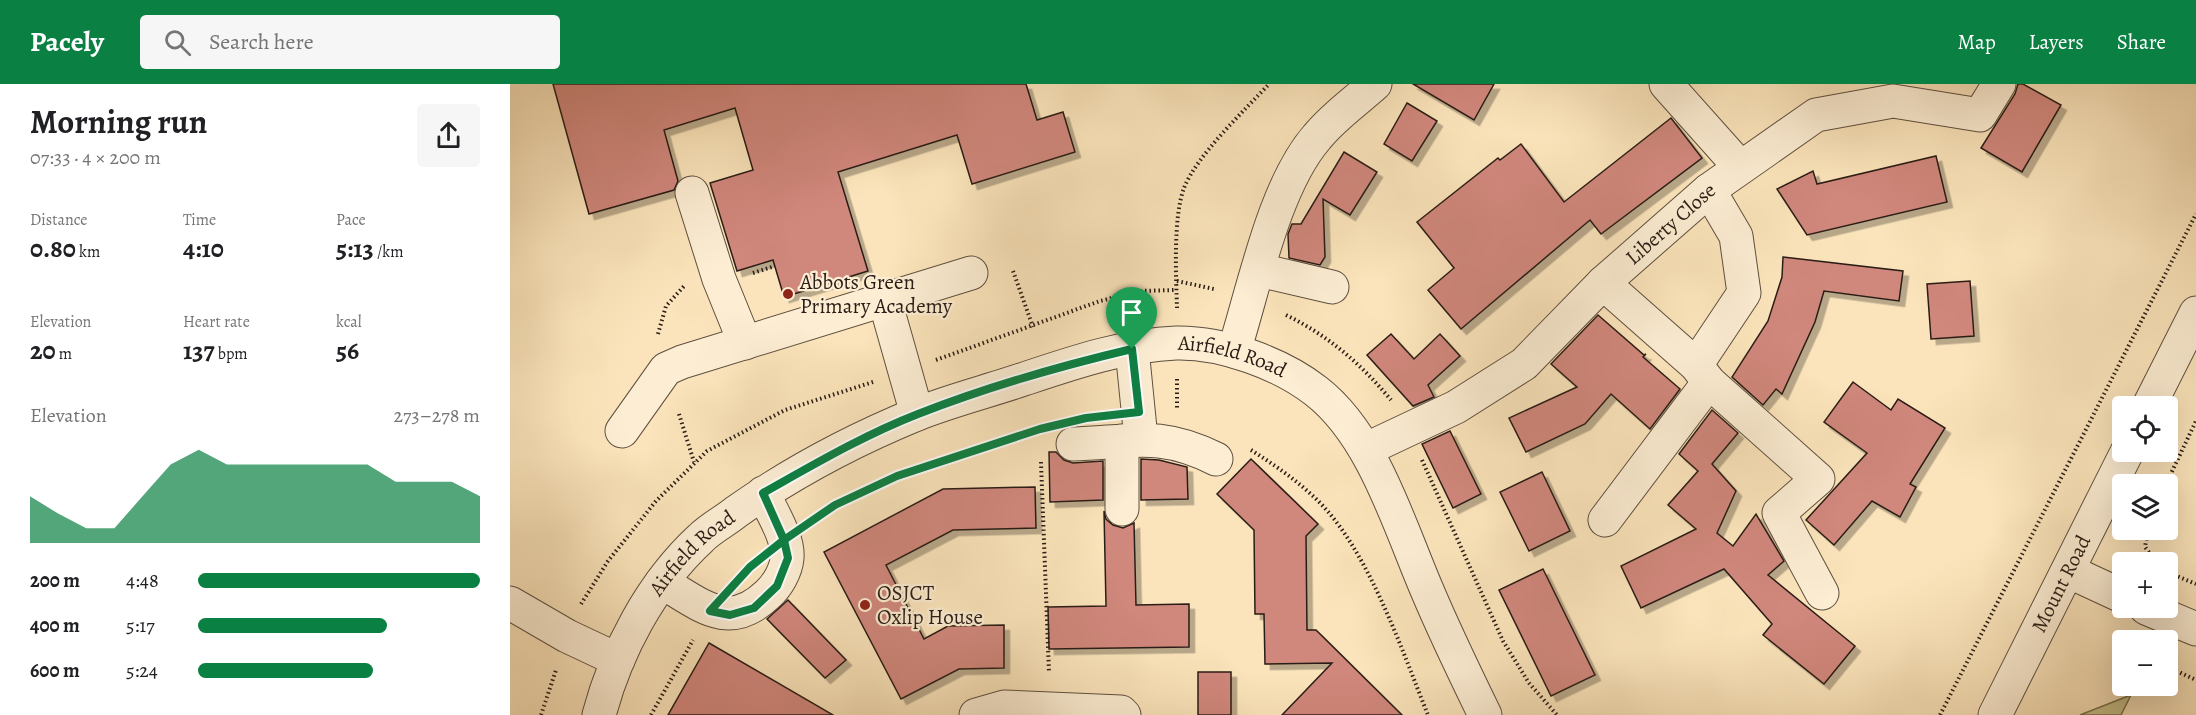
<!DOCTYPE html>
<meta charset="utf-8">
<style>
:root{--surface:#fff;--page:#f6f6f6;--text:#202124;--muted:#757577;--accent:#0b8043}
body{margin:0;font-family:Alegreya,serif;background:var(--page);color:var(--text);height:100vh;display:flex;flex-direction:column;font-size:22px;white-space:nowrap}
*{box-sizing:border-box;margin:0}
p{font-size:20px;color:var(--muted)}
.icon{flex:none;width:33px;height:33px;fill:none;stroke:currentColor;stroke-width:2;stroke-linecap:round;stroke-linejoin:round}
.map{position:relative;flex:1;overflow:hidden}
.side{display:flex;flex-direction:column;background:var(--surface);width:510px}
.side>*{flex:none}
.controls{position:absolute;left:1602px;top:312px;display:grid;gap:12px}
.controls a{display:grid;place-items:center;width:66px;height:66px;border-radius:6px;background:var(--surface);box-shadow:0 6px 24px #0002;font-size:30px}
.pin{position:absolute;display:grid;place-items:center;width:51px;height:51px;color:#fff;margin:-62px -26px;border-radius:50% 50% 50% 0;rotate:-45deg;box-shadow:0 0 6px #0007}
.pin .icon{rotate:45deg}
.round{display:grid;place-items:center;flex:none;width:63px;height:63px;border-radius:6px;background:var(--page)}
.headline{display:flex;align-items:center;justify-content:space-between;height:102px;padding:0 30px}
h1{font-size:33px;font-weight:700;line-height:45px}
.figures{display:grid;grid-template-columns:repeat(3,1fr);gap:9px;height:102px;padding:6px 30px}
.figures div{display:grid;align-content:center}
.figures b{font-size:26px;font-weight:700}
.figures small{font-size:16px;font-weight:400}
.figures p{font-size:16px}
.chart{height:168px;padding:12px 30px}
.chart p{display:flex;justify-content:space-between}
.chart svg{width:100%;height:108px;margin-top:6px;fill:var(--accent);opacity:.7}
ul{padding:0 30px;list-style:none;font-size:20px}
li{display:grid;grid-template-columns:96px 72px 1fr;align-items:center;height:45px}
li i{height:15px;border-radius:8px;background:var(--accent)}
header{display:flex;align-items:center;gap:36px;box-sizing:border-box;height:84px;padding:0 30px;background:var(--accent);color:#fff}
header strong{font-size:28px}
nav{display:flex;gap:33px;margin-inline-start:auto;font-size:21px}
.search{width:420px;height:54px;background:var(--page);display:flex;align-items:center;gap:15px;box-sizing:border-box;padding:0 21px;border-radius:6px;color:var(--muted);font-size:22px}
main{display:flex;flex:1;min-height:0}
.map>svg:first-child{display:block}
.green{fill:#c7c18b;stroke:#786f50;stroke-width:1.5}
.building{fill:#d0877c;stroke:#2a1d16;stroke-width:1.5;filter:url(#shadow)}
.lines{fill:none;stroke-linecap:round;stroke-linejoin:round}
.minor-casing{stroke:#5e4f3f;stroke-width:35}
.path{stroke:#2a1d16;stroke-width:4;stroke-dasharray:1.5 3;stroke-linecap:butt}
.minor{stroke:#fcedd3;stroke-width:33}
.route-casing{stroke:#fff;stroke-width:12}
.route{stroke:#0b8043;stroke-width:8}
.poi-dot{fill:#8f2418;stroke:#fcedd3;stroke-width:2}
.labels{text-anchor:middle;dominant-baseline:central;stroke-width:4.5;stroke-linejoin:round;paint-order:stroke}
.street-label{font-size:21px;fill:#2a1d16;stroke:#fcedd3}
.poi-label{font-size:21px;fill:#2a1d16;stroke:#fcedd3;text-anchor:start}
</style>
<header>
<strong>Pacely</strong>
<div class="search"><svg class="icon" aria-label="search" viewBox="0 0 24 24"><circle cx="10" cy="10" r="6"/><path d="M15 15l6 6"/></svg>Search here</div>
<nav><a>Map</a><a>Layers</a><a>Share</a></nav>
</header>
<main>
<section class="side">
<div class="headline"><div><h1>Morning run</h1><p>07:33 · 4 × 200 m</p></div><a class="round"><svg class="icon" aria-label="share" viewBox="0 0 24 24"><path d="M12 15V3M7 8l5-5 5 5M5 13v7h14v-7"/></svg></a></div>
<div class="figures">
<div><p>Distance</p><b>0.80<small> km</small></b></div>
<div><p>Time</p><b>4:10</b></div>
<div><p>Pace</p><b>5:13<small> /km</small></b></div>
</div>
<div class="figures">
<div><p>Elevation</p><b>20<small> m</small></b></div>
<div><p>Heart rate</p><b>137<small> bpm</small></b></div>
<div><p>kcal</p><b>56</b></div>
</div>
<div class="chart"><p><span>Elevation</span>273–278 m</p>
<svg viewBox="0 0 160 44" preserveAspectRatio="none"><path d="M0 44V25L10 32L20 38L30 38L40 25L50 12L60 6L70 12L80 12L90 12L100 12L110 12L120 12L130 19L140 19L150 19L160 25V44z"/></svg>
</div>
<ul>
<li><b>200 m</b>4:48<i style="width:100%"></i></li>
<li><b>400 m</b>5:17<i style="width:67%"></i></li>
<li><b>600 m</b>5:24<i style="width:62%"></i></li>
</ul>
</section>
<div class="map">
<svg width="1686" height="631" viewBox="0 0 1686 631">
<defs>
<filter id="shadow"><feDropShadow dx="5.5" dy="5.5" stdDeviation="0" flood-color="#0004"/></filter>
</defs>
<rect width="100%" height="100%" fill="#fbe4bb"/>
<filter id="stains"><feTurbulence type="fractalNoise" baseFrequency=".00333" numOctaves="4"/><feColorMatrix values="0 0 0 0 .2 0 0 0 0 .09 0 0 0 0 .02 0 0 0 .5 -.17"/></filter>
<radialGradient id="worn" r=".72"><stop offset=".6" stop-color="#630" stop-opacity="0"/><stop offset="1" stop-color="#630" stop-opacity=".3"/></radialGradient>
<polygon class="green" points="1621,611 1611,631 1570,631"/>
<g class="building">
<polygon points="43,0 516,0 527,36 553,28 565,68 462,100 447,51 328,88 358,187 274,213 263,176 227,187 200,99 243,86 225,24 154,46 168,97 164,106 79,130"/>
<polygon points="903,0 984,0 964,36"/>
<polygon points="1508,0 1513,0 1551,21 1512,88 1471,64 1505,10"/>
<polygon points="897,19 927,37 902,77 874,60"/>
<polygon points="1161,34 1192,74 1091,150 1080,136 951,245 918,206 944,184 907,138 988,74 990,76 1011,60 1054,118"/>
<polygon points="834,68 867,88 840,131 813,115 815,173 810,181 779,174 778,150 782,140 791,140"/>
<polygon points="1426,72 1437,118 1297,151 1267,105 1303,87 1307,100"/>
<polygon points="1273,173 1393,187 1389,217 1314,207 1305,238 1272,310 1266,305 1253,321 1222,293 1258,237 1272,193"/>
<polygon points="1460,197 1464,252 1421,255 1417,200"/>
<polygon points="1088,231 1134,271 1136,270 1133,273 1170,305 1140,345 1101,310 1075,340 1016,368 999,334 1067,303 1041,280"/>
<polygon points="881,250 904,275 930,250 950,272 918,301 924,313 903,322 857,271"/>
<polygon points="1343,298 1381,326 1388,315 1435,344 1400,400 1406,403 1390,433 1362,417 1324,461 1296,436 1357,369 1314,338"/>
<polygon points="1202,326 1228,349 1202,380 1226,407 1207,449 1223,462 1246,430 1274,477 1258,491 1345,562 1314,600 1253,551 1262,540 1214,485 1131,524 1111,482 1186,445 1158,421 1188,387 1169,370"/>
<polygon points="940,347 971,410 943,424 912,360"/>
<polygon points="539,368 546,368 554,376 563,379 593,377 593,416 540,418"/>
<polygon points="631,375 649,376 677,383 678,415 631,416"/>
<polygon points="741,375 808,440 796,452 797,546 806,546 892,631 772,631 822,579 755,580 754,530 745,530 744,446 707,410"/>
<polygon points="1032,388 1060,447 1019,467 990,408"/>
<polygon points="525,403 526,444 443,446 376,481 414,555 438,542 494,541 494,584 449,585 391,615 314,468 433,405"/>
<polygon points="594,427 596,435 603,441 613,444 624,439 626,521 679,520 679,563 539,565 538,523 596,522"/>
<polygon points="1033,485 1085,591 1041,612 989,506"/>
<polygon points="278,516 336,576 315,594 257,535"/>
<polygon points="199,559 323,631 158,631"/>
<rect x="688" y="588" width="33" height="43"/>
</g>
<g class="lines">
<defs>
<g id="minor">
<polyline points="1156,0 1230,83"/>
<polyline points="182,109 209,195 235,259"/>
<polyline points="749,186 822,203"/>
<polyline points="1093,199 1186,281 1199,298 1308,395 1269,429 1312,509"/>
<polyline points="375,217 407,330"/>
<polyline points="622,265 631,355"/>
<path d="M724,267C744,204 764,102 807,53C823,33 846,17 865,0"/>
<polyline points="1186,281 1234,209 1226,152 1199,106"/>
<polyline points="1639,322 1686,229"/>
<polyline points="112,347 156,285 172,278 461,189"/>
<polyline points="612,357 612,425"/>
<path d="M563,360C622,358 650,347 706,375"/>
<path id="s1" d="M857,365L946,323L1014,280L1093,199L1199,106L1306,31L1383,17L1470,31L1489,0"/>
<polyline points="1095,436 1199,298"/>
<polyline points="1558,487 1612,512"/>
<path d="M152,498C191,521 219,548 258,510C267,502 276,487 277,474C279,454 261,427 253,409"/>
<polyline points="0,519 57,552 108,576"/>
<polyline points="1636,524 1686,545"/>
<path id="s2" d="M89,631C106,567 141,500 191,454C201,444 215,437 226,428C280,390 346,355 407,330C442,316 479,307 514,295C562,279 615,261 666,259C712,258 770,279 806,307C863,351 889,441 917,506C935,549 955,590 975,631"/>
<polyline points="466,631 494,623 611,628 614,631"/>
<path id="s3" d="M1485,631L1617,368"/>
</g>
</defs>
<use href="#minor" class="minor-casing"/>
<g class="path">
<polyline points="503,187 523,243"/>
<polyline points="243,189 265,182"/>
<polyline points="667,197 704,205"/>
<path d="M667,224C666,193 663,133 674,104C687,71 734,27 759,0"/>
<path d="M776,231C819,252 851,280 881,316"/>
<polyline points="148,250 156,222 175,201"/>
<polyline points="426,276 590,217 630,207 666,206"/>
<polyline points="667,295 667,326"/>
<polyline points="169,330 184,378"/>
<path d="M741,366C763,380 785,395 804,413C857,462 891,564 918,631"/>
<polyline points="912,376 993,557 1019,599 1047,631"/>
<polyline points="531,378 539,589"/>
<polyline points="1656,400 1686,337"/>
<path d="M304,436C372,390 453,371 530,345"/>
<polyline points="1638,446 1635,463 1646,478"/>
<polyline points="1664,491 1686,500"/>
<polyline points="71,520 98,477 146,417 197,367 275,326 363,298"/>
<polyline points="1658,583 1686,596"/>
<polyline points="31,631 46,586"/>
<polyline points="141,631 183,556"/>
<polyline points="1430,631 1686,130"/>
</g>
<use href="#minor" class="minor"/>
</g>
<g class="lines">
<defs>
<path id="route" d="M622,265C550,282 477,303 408,330C354,351 303,381 253,409L274,456L240,483L200,527L220,531L244,524L267,502L278,474L274,456L325,421L387,392L530,345L576,334L629,328L622,265"/>
</defs>
<use href="#route" class="route-casing"/>
<use href="#route" class="route"/>
</g>
<g class="poi-dot">
<circle cx="278" cy="210" r="6"/>
<circle cx="355" cy="521" r="6"/>
</g>
<g class="labels">
<g class="street-label">
<text stroke="none"><textPath href="#s1" startOffset="382">Liberty Close</textPath></text>
<text stroke="none"><textPath href="#s2" startOffset="784">Airfield Road</textPath></text>
<text stroke="none"><textPath href="#s2" startOffset="190">Airfield Road</textPath></text>
<text stroke="none"><textPath href="#s3" startOffset="147">Mount Road</textPath></text>
</g>
<g class="poi-label">
<text x="290" y="198">Abbots Green<tspan x="290" dy="24">Primary Academy</tspan></text>
<text x="367" y="509">OSJCT<tspan x="367" dy="24">Oxlip House</tspan></text>
</g>
</g>
<rect width="100%" height="100%" filter="url(#stains)"/>
<rect width="100%" height="100%" fill="url(#worn)"/>
</svg>
<div class="controls">
<a><svg class="icon" aria-label="locate" viewBox="0 0 24 24"><circle cx="12" cy="12" r="6"/><path d="M12 2v4M12 18v4M2 12h4M18 12h4"/></svg></a>
<a><svg class="icon" aria-label="layers" viewBox="0 0 24 24"><path d="M12 4l9 5-9 5-9-5zM3 14l9 5 9-5"/></svg></a>
<a>+</a>
<a>−</a>
</div>
<div class="pin" style="left:622px;top:265px;background:#1e9e55"><svg class="icon" aria-label="arrive" viewBox="0 0 24 24"><path d="M6 21V4h12l-3 4 3 4H6"/></svg></div>
</div>
</main>
